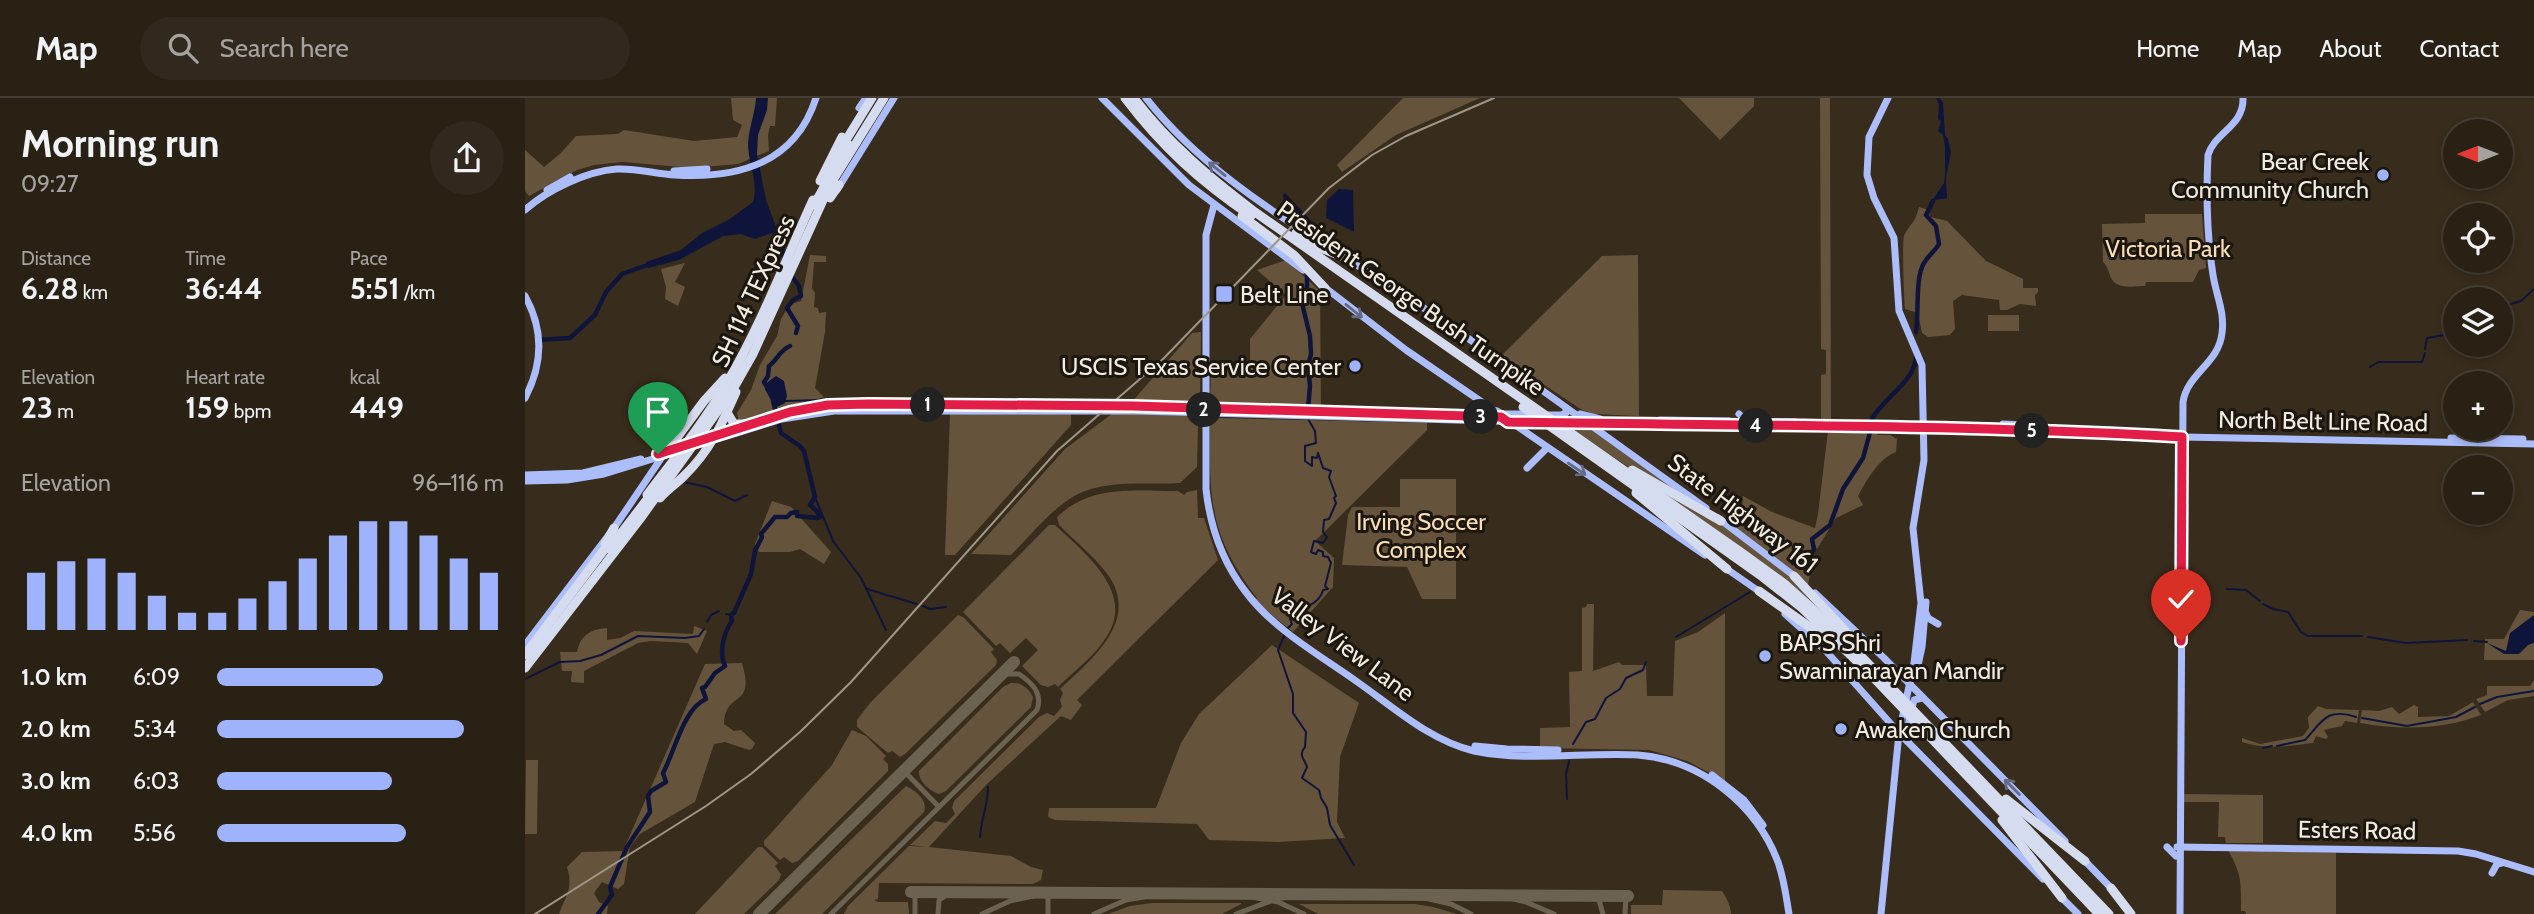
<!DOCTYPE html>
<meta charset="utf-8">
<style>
:root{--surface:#2a2115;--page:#32291e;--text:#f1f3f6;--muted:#a5a3a0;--line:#463e34;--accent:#9fb3fd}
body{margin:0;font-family:Cabin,sans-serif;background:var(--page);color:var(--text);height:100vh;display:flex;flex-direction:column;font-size:26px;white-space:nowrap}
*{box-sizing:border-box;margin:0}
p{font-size:23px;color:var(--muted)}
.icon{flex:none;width:38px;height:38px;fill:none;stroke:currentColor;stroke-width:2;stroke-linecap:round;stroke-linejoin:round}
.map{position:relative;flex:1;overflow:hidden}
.side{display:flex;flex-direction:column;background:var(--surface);width:525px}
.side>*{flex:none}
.needle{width:46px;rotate:270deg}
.controls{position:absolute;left:1918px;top:21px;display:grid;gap:14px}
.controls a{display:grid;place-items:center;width:70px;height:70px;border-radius:50%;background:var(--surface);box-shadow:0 4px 10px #0003,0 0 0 2px var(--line);font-size:35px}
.pin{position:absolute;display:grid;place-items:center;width:60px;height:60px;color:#fff;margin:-72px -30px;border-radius:50% 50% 50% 0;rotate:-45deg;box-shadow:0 0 7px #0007}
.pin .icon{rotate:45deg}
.km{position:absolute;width:35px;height:35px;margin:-18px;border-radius:50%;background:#222;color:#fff;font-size:19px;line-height:35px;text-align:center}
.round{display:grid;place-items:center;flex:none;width:74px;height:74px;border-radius:37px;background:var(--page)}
.headline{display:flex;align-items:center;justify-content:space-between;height:119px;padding:0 21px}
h1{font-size:38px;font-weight:700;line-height:52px}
.metrics{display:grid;grid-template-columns:repeat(3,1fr);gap:10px;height:119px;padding:7px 21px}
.metrics div{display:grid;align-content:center}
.metrics b{font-size:30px;font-weight:700}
.metrics small{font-size:19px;font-weight:400}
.metrics p{font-size:19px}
.chart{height:196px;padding:14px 21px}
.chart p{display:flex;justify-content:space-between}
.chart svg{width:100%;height:126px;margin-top:7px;stroke:var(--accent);stroke-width:6}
ul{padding:0 21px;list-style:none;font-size:23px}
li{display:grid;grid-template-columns:112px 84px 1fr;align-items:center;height:52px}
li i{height:18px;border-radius:9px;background:var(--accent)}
header{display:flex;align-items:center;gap:42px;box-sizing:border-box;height:98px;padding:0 35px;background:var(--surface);border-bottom:2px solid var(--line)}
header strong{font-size:33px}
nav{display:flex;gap:38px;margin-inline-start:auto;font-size:24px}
.search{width:490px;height:63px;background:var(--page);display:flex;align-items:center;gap:18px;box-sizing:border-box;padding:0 24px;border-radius:38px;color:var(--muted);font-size:26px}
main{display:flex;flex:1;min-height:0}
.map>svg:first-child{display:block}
.green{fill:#65543b}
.water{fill:#0f153a}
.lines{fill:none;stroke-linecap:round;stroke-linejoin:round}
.stream{stroke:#0f153a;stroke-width:2}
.river{stroke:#0f153a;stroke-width:4.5}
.taxiway{stroke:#6c6252;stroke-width:5}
.runway{stroke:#6c6252;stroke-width:12}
.major{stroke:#acbdfb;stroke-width:7}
.highway{stroke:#d6dcef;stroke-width:9}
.tram{stroke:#a09789;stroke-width:2}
.oneway{stroke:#646a84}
.route-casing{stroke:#fff;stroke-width:14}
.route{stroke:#e11d48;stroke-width:9}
.poi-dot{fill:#9fb3fd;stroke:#1b160e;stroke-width:2.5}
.labels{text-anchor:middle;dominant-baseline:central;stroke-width:6;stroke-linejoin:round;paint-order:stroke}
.poi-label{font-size:24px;fill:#f3ece1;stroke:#1b160e;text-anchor:start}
.park-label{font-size:24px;fill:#faddb5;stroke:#1b160e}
.street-label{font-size:24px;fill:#f3ece1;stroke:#1b160e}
</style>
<header>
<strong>Map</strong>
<div class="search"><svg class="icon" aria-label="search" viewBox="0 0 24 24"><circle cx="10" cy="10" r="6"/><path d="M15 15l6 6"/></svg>Search here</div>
<nav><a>Home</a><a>Map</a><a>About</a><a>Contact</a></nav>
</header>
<main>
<section class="side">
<div class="headline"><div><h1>Morning run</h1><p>09:27</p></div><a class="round"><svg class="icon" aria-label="share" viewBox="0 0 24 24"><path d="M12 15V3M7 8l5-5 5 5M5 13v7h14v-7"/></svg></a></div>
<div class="metrics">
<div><p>Distance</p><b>6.28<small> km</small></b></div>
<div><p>Time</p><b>36:44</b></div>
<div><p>Pace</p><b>5:51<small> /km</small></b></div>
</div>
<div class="metrics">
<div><p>Elevation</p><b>23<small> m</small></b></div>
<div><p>Heart rate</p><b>159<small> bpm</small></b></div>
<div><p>kcal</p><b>449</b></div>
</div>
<div class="chart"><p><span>Elevation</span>96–116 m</p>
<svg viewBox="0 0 160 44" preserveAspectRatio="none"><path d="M5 44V24M15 44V20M25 44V19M35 44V24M45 44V32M55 44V38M65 44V38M75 44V33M85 44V27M95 44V19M105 44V11M115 44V6M125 44V6M135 44V11M145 44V19M155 44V24"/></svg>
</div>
<ul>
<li><b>1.0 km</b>6:09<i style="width:58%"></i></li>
<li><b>2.0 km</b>5:34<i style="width:86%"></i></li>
<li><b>3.0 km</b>6:03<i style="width:61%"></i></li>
<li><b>4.0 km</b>5:56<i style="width:66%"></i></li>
</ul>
</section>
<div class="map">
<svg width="2009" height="816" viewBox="0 0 2009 816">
<rect width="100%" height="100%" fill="#382c1c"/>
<g class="green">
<polygon points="206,0 252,0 250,28 245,28 243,37 244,53 213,66 167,70 97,64 69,67 52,72 4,98 0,93 0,52 19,69 35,56 51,38 93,36 99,32 169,43 212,39 217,27 208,22"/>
<polygon points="878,0 955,0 871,37 817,74 812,67"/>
<polygon points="1154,0 1229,0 1229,8 1195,42"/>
<polygon points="1295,0 1305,0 1306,322 1296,322 1296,277 1301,276 1301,252 1296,251"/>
<path d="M1394,109L1401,111L1406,119L1422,123L1461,163L1498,181V190H1513V194L1510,197L1511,208L1495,206L1482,212H1475L1474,202L1437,197L1428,203L1430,231L1425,237L1403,239L1397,235L1393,215L1380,211C1379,201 1377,144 1379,138C1385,125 1390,126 1394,109Z"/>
<path d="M1620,116H1677L1681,170L1674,172L1668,184H1621L1620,188C1609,188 1592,192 1586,180C1583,173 1583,169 1578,164L1577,126L1620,125Z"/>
<polygon points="285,157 301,158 301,164 289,164 287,190 290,195 289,209 293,210 294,215 301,214 300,234 290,290 299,299 214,325 212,315 226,292 235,267 252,238 256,221 264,207 276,203"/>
<polygon points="1113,157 1114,318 1069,316 1057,312 976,258 1077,158"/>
<polygon points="761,162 795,193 796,309 693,309 685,302 686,270 725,269 725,241 761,197 732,172"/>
<polygon points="160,165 150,184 160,189 153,208 140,201 141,189 136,171"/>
<rect x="1463" y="217" width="31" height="16"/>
<polygon points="676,234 675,299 666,307 606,305 667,235"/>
<path d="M588,315L665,318L673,328L672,369L655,385C622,387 581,381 551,397C526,411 506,437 486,457L446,456L540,351Z"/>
<polygon points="425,316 546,316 546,327 430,457 420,457"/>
<path d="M692,320L902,325V332L790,443L809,460L808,489L768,534L730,503L732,500C685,438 684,403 685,327Z"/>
<polygon points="1044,330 1064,330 1166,402 1105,370"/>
<path d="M1349,332L1353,337H1365L1372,341L1371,354C1353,361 1342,382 1333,398L1338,407L1311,420L1292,451L1290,449L1283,487L1211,430L1210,426L1217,411L1218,398L1247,414L1290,430L1293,416L1303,333Z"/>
<polygon points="1105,372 1207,433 1267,479 1343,560"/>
<polygon points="875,381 931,381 931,501 897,501 882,469 817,467 823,417 827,409 875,409"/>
<path d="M672,392L673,420H679L693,462L552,602L557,607L546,622L536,618L462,686L404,749L486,758L506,769L518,772L516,782L508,786L354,785L353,801L349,802L353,804H383L384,816H319L323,808L384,748L401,749L385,747L410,723L421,725L430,716L427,710L429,703L514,619L522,615L529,618L537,609L535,602L538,595L535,591C565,563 616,523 583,477C571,460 550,443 534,427L532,419C566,386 609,393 653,393L659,397L662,394Z"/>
<polygon points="247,403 266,409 306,454 299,466 275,451 265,454 234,454 230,446"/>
<path d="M524,427H530C560,455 610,494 582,538C570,558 549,573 533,589L530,586L523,589L516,587L497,568L513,552L501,540L485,555L475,545L471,548L438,514Z"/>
<polygon points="1062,506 1069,506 1068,573 1094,564 1097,567 1121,567 1122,598 1148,598 1150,543 1173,534 1200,515 1200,683 1162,663 1124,652 1015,650 1015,630 1045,629 1044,574 1057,573 1057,510 1061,509"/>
<polygon points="1995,512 2009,514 2009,562 1959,562 1960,541 1979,541"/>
<polygon points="433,517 438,519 469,551 466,554 472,562 471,567 380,656 375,659 367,653 363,655 332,629 332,622 345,605"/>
<path d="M169,528L182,533L172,556L163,545L126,543L113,545L59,573V585L46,584L47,573H37L35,554H52C55,538 65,531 82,530V542L95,540L109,533L168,536Z"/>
<polygon points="747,547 834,605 815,659 812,724 820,740 753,744 684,742 672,726 530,722 523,719 524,710 631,710 656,645 674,616"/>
<path d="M217,565C231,612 200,591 199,626L209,633L216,632L230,645L227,651L224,652L200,644L189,646L170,704L115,736L105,749L99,786L93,791L77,784L69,795L74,804L83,808L82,816H34C40,799 49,790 42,769L57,754L98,753L180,566Z"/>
<polygon points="2009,582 2009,598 1983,602 1960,614 1951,601 1962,597 1962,588 2005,588"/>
<path d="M486,585C496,584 503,590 508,599L506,609L421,693L414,696C405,693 393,683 394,673L478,589Z"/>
<path d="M1948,604L1956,617C1916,632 1876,632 1835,625L1837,612L1854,613L1867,609L1874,616L1889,607L1893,609V619L1924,618Z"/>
<path d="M1793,608L1801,611L1834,612L1832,625L1820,623L1817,628L1799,632L1803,639L1801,641L1791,638L1788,645C1762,648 1742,652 1717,644V640L1735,646L1778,638L1784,630L1783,619Z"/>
<polygon points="327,632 341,638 361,658 358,661 363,666 363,673 273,763 267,765 259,759 255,762 239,747 239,743 307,667"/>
<polygon points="1,662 13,662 12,736 0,736"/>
<path d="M381,688C391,693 403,702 399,714L297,816H250Z"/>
<polygon points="1658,696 1738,697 1738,745 1701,745 1700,739 1693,739 1694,704 1658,704"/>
<polygon points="233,749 237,749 253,765 250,768 256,776 254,782 219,816 170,816"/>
<path d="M1703,752L1811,755V816H1721L1720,813H1716C1716,784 1717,777 1703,752Z"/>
<path d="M1138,792L1197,793C1201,799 1206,808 1206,816H1106V807H1137Z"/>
<polygon points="627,805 716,805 716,806 697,816 583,816 605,808"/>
<polygon points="774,806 890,806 908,809 932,816 793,816"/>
</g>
<g class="water">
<path d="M231,0H243L242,12L233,37L232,56L241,102L262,158L259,165L247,135L230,141L216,136L198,138L154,162L123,170L121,164L156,152L177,135L205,121L228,104C234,85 223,66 223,45C224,30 230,15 231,0Z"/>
<polygon points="1411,0 1415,0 1418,5 1420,37 1423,41 1426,54 1421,80 1422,100 1411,102 1410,101 1406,108 1404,107 1419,85 1420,77 1420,49 1418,37 1413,33 1416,23 1413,21 1414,6"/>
<polygon points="814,91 828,92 829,134 801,120 802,102"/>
<polygon points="251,278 259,283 262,298 260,305 250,310 240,291 240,286"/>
<polygon points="2009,517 2009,545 2003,547 1994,556 1979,556 1962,545 1981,553 1985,535"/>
</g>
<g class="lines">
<g class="stream">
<polyline points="1977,219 1979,208 1996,203 2009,191"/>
<polyline points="1976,229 1976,224"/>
<polyline points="1900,251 1902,240 1930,235"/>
<polyline points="1845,269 1853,264 1897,264 1900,255"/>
<polyline points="260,303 329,301"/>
<polyline points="158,384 182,389 210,403 222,397"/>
<polyline points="290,399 308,443 336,480 361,532"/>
<polyline points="342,491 392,506"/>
<polyline points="1702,491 1721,492 1735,503"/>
<polyline points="1738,506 1748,511 1763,514 1776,534 1783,538 1837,538"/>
<polyline points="398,508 405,511 421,509"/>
<polyline points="201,516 206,517"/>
<polyline points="182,524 186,517 194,513"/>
<path d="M763,530L767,526L765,521C775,509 794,508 798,492L803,491L800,488L806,465L803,459L798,458V454L793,452L791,456L786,454L789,443L798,445L802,439L798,434L799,422L804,421L811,405L809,400L811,398L804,379L806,373L798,370L793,355L792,360L787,359V368L780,363V348L791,345L790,333L783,321"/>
<path d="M760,536L753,552L768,596V615L781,634L780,649C773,657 779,660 782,669L777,680L794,692L796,700L802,710L805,727L829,767"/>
<polyline points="1151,539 1225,494"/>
<polyline points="1843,539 1881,545 1942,542"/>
<polyline points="1949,543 1962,544"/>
<polyline points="0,581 35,564 55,563 76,557 113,538 160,540 174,538 179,531"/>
<polyline points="1955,606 1972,599 2009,593"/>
<polyline points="1837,620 1882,628 1931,619 1950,609"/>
<polyline points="1048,646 1061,624 1070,621 1081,600 1095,591 1101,580 1118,572 1121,564"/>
<path d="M1752,648L1780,642C1797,624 1801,609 1831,619"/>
<polyline points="1738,650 1747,648"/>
<polyline points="1042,701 1041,676 1044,663"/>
<path d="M455,739C456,721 463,707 463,689"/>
</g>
<g class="river">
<polyline points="760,98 790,130 790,137"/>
<polyline points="265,176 274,188 276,198 268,202 262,210 273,228 271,235"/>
<polyline points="782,179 782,197 777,205 785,238 786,256 783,268 785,288 783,311"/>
<path d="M1391,234C1394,216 1390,179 1399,165C1403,158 1410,153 1414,146L1411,128L1401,117L1408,103"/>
<polyline points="13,242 45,240 70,217 81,194 97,176 125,166"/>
<path d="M242,289L239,284L243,278L244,268C252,262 255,252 265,248"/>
<path d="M1347,321C1358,300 1391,283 1391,258"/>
<polyline points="1268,465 1286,456 1289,451 1287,441 1305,427 1318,391 1338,360 1346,331"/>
<path d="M73,816L87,797L85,789L102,749L125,714L123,698L126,693L141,684L138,675C150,653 158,611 181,601L177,590L180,589L190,575L200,568C194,556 198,535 207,523L206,517L209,515L226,476L230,453L237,439L236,436L250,419H262L266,415L272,414V418L292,420L295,419L292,413L285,407L290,399L279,353L275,348L256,335L248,303"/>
</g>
<g class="taxiway">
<polyline points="379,673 414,709"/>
<polyline points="390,794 390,816"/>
<polyline points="523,795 523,816"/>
<polyline points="712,796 753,804 779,816"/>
<polyline points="887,797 926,806 946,816"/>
<polyline points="972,797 1001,804 1029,816"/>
<polyline points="1062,798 1074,802 1078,816"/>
<polyline points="237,816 243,808"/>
<path d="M306,816L512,612C518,595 507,585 494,576H477"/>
<polyline points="413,816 414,802 425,795"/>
<polyline points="457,816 485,803 522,795"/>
<polyline points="569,816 601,802 636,796"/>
<polyline points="711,816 751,801 783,796"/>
<polyline points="1100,816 1101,798"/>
</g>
<g class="runway">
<polyline points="386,794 1103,798"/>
<polyline points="234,816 489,564"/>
</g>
<g class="major">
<polyline points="577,0 664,87 778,172"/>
<path d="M621,0C670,63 740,109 807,152"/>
<polyline points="334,10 341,0"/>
<polyline points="149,73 182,71"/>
<polyline points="22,92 45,79"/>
<polyline points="312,92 369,0"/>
<path d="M689,107L681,137V391C685,428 697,463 720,493C748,531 793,556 831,583C867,608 905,643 949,653C1002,664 1059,654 1113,657C1176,662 1231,706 1253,764C1259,781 1261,798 1264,816"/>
<path d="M0,112C22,92 62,73 92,71C111,70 131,76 150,77C213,81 270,66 291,0"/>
<polyline points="817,158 871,191 982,267 1181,410"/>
<polyline points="798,188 881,252 1180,457"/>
<path d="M0,198C19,232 18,266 0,300"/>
<polyline points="551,308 592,308"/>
<polyline points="972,313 977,316 1008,316"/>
<polyline points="880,316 917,318"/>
<polyline points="1055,316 1075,321"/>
<polyline points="1214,316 1223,324"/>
<polyline points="1020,317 1036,317 1041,315 1041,310"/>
<polyline points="1135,322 1204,323"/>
<polyline points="1226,324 1270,324"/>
<polyline points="1478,326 1519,328"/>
<polyline points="194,336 265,314 303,307 476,307"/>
<polyline points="1926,340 1998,341"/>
<polyline points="1002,370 1022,350"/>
<polyline points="0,377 58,375 116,361"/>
<polyline points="0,383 42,382 79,376 257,321 309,313 613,313 1002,324 1403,329 1657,339 2009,346"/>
<polyline points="1193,420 1272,480"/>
<polyline points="1199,469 1235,494"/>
<polyline points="1290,495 1359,560 1540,743"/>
<polyline points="1401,515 1403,520 1413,526"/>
<polyline points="1260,516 1301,553 1374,635 1518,781"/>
<polyline points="0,547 89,430 137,359"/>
<polyline points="1392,572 1397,549 1401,504"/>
<polyline points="1383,642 1381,636 1389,602 1397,600"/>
<polyline points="950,648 982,651 1033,652"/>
<polyline points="1187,677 1219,702 1238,727"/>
<polyline points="1642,749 1651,758"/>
<polyline points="1652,749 1933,753 1951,756 2009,774"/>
<polyline points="1558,761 1589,793"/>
<polyline points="1967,775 1972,766 1977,765"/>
<polyline points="1534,797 1553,816"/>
<polyline points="1356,816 1374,635 1389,565 1396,505 1388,430 1399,362 1397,267 1374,213 1369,140 1349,100 1342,77 1344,39 1363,0"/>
<path d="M1655,816L1658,304C1662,276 1694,265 1697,235C1700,214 1691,197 1688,177C1682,138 1681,97 1683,57C1690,34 1719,28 1718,0"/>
</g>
<g class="highway">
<path d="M600,0C638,50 675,83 726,118"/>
<path d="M609,0C643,45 685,80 730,114L1217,455L1261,487L1310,531L1584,816"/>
<polyline points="318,47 347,0"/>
<polyline points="295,83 317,39"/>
<polyline points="305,100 314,87"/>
<polyline points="289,107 323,46"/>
<polyline points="717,118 769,157 800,190"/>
<polyline points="771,135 793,149 819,159"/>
<polyline points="998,309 1235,477 1277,510 1344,575 1574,816"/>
<polyline points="203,316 209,326 221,326"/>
<polyline points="142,353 179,303 200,280"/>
<polyline points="1107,372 1196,423"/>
<polyline points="1111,395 1202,471"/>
<path d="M122,397C150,360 180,323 203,283C237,225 260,163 288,102"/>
<path d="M135,400C142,392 151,386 159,378C185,353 197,326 211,294"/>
<polyline points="80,446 89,430"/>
<polyline points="84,451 127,395"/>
<polyline points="1269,478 1331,544"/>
<polyline points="1234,493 1307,545"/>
<polyline points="0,557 85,444"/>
<polyline points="0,570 115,421 207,293 228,256 305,87 359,0"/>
<polyline points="1481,701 1560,763"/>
<polyline points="1477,722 1537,800"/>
<polyline points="1586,790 1606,816"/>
</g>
<polyline class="tram" points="10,816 181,708 226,676 275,634 326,584 532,353 638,261 804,90 847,57 881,38 969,0"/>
</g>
<defs><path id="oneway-shaft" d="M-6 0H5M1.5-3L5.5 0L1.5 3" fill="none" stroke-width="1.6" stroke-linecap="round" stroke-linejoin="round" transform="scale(1.75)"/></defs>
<g class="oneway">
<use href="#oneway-shaft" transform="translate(692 71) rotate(-141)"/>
<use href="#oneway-shaft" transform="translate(829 213) rotate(39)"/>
<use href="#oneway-shaft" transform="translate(1052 371) rotate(34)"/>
<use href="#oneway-shaft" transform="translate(1487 689) rotate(-135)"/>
</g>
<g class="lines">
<defs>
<path id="route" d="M133,356L265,314L303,307L343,306L608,308L976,319L983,324C1208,328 1433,326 1657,339L1656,543"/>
</defs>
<use href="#route" class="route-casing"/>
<use href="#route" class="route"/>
</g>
<g class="poi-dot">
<circle cx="1858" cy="77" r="7"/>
<rect x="690" y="187" width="18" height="18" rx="3.5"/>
<circle cx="830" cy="268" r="7"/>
<circle cx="1240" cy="558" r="7"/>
<circle cx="1316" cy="631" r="7"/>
</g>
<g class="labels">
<g class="poi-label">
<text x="1844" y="63" text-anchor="end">Bear Creek<tspan x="1844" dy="28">Community Church</tspan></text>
<text x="715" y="196">Belt Line</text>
<text x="816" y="268" text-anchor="end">USCIS Texas Service Center</text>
<text x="1254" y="544">BAPS Shri<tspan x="1254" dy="28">Swaminarayan Mandir</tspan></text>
<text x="1330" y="631">Awaken Church</text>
</g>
<g class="park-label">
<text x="1643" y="150">Victoria Park</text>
<text x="896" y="423">Irving Soccer<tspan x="896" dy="28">Complex</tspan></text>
</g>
<g class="street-label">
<text transform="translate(228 193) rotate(-65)">SH 114 TEXpress</text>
<text transform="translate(886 200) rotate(35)">President George Bush Turnpike</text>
<text transform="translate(1798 323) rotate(1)">North Belt Line Road</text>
<text transform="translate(1218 415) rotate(37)">State Highway 161</text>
<text transform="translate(818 546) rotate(37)">Valley View Lane</text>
<text transform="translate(1832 732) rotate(1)">Esters Road</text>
</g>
</g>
</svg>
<div class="controls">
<a><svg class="needle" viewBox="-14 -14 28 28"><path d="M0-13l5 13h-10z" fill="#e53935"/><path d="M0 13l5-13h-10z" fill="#a5a3a0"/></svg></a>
<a><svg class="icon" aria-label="locate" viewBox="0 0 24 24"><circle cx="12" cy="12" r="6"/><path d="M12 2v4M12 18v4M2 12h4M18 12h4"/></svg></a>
<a><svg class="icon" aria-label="layers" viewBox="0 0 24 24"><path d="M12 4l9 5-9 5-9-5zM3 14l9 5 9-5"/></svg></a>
<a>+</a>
<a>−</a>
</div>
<div class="pin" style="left:133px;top:356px;background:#1e9e55"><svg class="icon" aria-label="arrive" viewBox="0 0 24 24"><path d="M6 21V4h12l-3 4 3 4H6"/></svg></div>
<div class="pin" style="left:1656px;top:543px;background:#d93025"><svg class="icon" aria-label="check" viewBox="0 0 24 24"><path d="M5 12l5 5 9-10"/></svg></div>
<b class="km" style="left:403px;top:307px">1</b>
<b class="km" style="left:679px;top:312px">2</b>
<b class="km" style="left:956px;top:319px">3</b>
<b class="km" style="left:1231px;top:328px">4</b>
<b class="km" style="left:1507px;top:333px">5</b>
</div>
</main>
